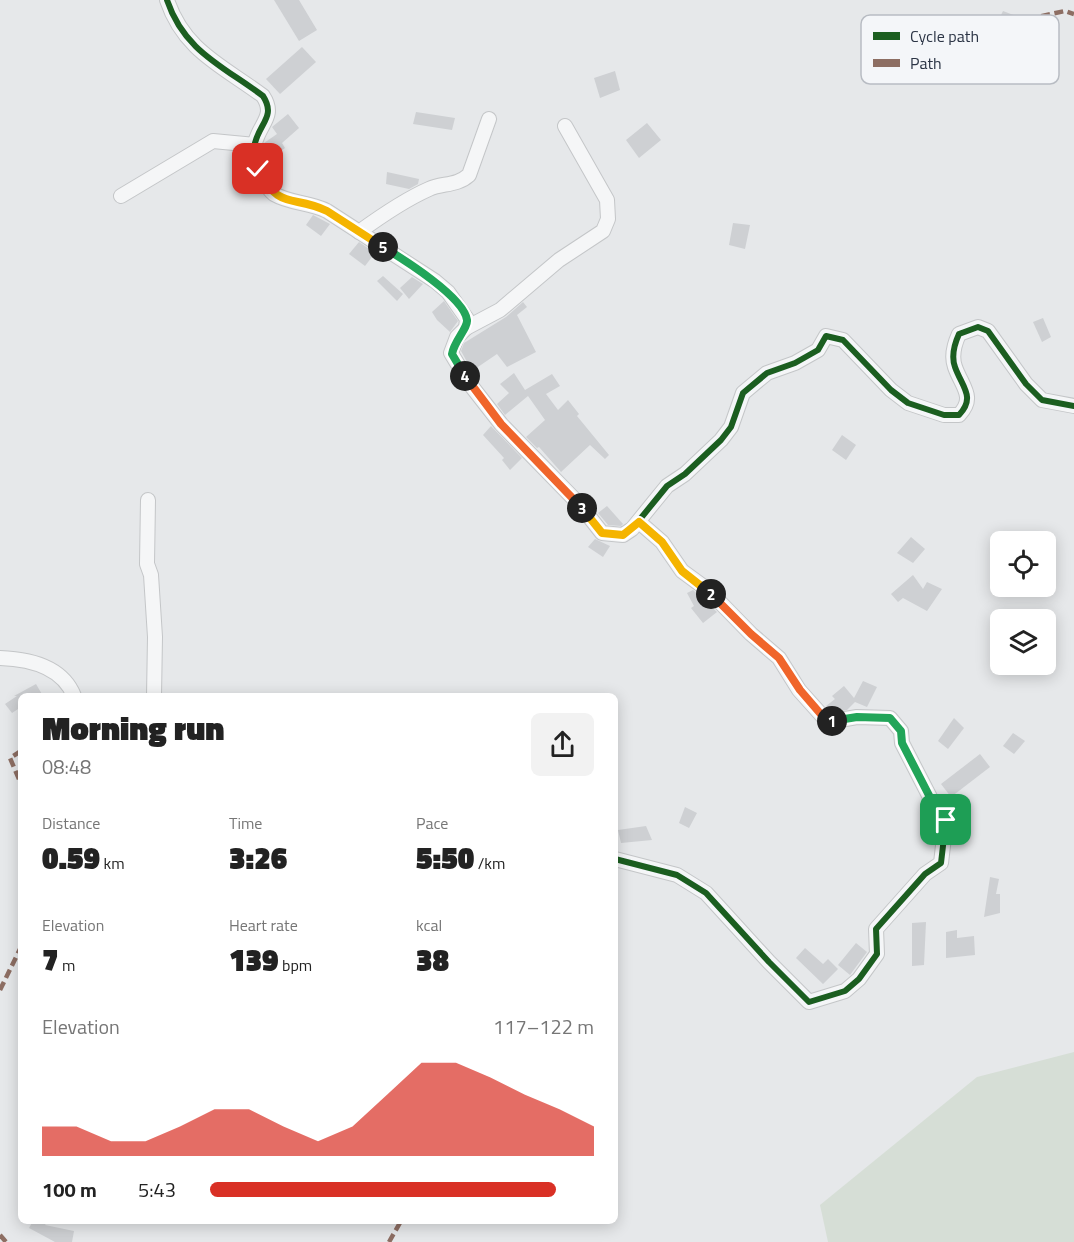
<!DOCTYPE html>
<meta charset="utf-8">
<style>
:root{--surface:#fff;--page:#f2f2f2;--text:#222;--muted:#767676;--accent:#d93025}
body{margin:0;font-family:"Titillium Web",sans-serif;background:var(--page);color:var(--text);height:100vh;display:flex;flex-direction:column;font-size:22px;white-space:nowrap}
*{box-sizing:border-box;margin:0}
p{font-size:20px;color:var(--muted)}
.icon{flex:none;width:33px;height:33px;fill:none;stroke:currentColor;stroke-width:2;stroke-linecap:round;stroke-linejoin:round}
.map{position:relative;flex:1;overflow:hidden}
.drawer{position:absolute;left:18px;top:693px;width:600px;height:531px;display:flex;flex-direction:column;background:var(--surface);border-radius:9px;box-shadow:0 3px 15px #0003}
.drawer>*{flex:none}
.controls{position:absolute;left:990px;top:531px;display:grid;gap:12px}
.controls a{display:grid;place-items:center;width:66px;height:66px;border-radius:9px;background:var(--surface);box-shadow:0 3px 15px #0003;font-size:30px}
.pin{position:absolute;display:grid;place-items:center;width:51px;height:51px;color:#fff;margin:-26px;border-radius:12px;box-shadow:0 3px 9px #0006}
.km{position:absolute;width:30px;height:30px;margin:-15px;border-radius:50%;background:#222;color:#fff;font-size:16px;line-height:30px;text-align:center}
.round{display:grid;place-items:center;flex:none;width:63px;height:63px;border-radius:9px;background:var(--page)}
.head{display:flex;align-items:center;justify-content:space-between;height:102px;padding:0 24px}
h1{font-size:33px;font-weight:800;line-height:45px}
.metrics{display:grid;grid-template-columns:repeat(3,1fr);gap:9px;height:102px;padding:6px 24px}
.metrics div{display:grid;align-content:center}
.metrics b{font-size:30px;font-weight:800}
.metrics small{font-size:16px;font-weight:400}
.metrics p{font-size:16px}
.chart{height:168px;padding:12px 24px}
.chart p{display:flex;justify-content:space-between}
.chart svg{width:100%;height:108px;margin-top:6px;fill:var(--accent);opacity:.7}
ul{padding:0 24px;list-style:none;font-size:20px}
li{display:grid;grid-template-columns:96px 72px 1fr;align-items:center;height:45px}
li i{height:15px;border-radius:8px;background:var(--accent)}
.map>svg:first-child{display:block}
.green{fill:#d6ded6}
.building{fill:#ced0d3}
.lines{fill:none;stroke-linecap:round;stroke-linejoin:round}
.street-casing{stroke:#c4c6c8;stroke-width:16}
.street{stroke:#f5f6f7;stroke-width:14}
.quiet{stroke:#8d6e63;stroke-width:4.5;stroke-dasharray:9 4.5;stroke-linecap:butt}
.cycleway-casing{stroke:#f4f6f9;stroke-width:10}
.cycleway{stroke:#1b5e20;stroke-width:6}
.split-1-casing{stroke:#fff;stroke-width:12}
.split-2-casing{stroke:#fff;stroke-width:12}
.split-3-casing{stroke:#fff;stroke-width:12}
.split-4-casing{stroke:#fff;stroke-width:12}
.split-5-casing{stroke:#fff;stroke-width:12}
.split-6-casing{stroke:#fff;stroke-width:12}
.split-1{stroke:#22a559;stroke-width:8}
.split-2{stroke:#f0652b;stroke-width:8}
.split-3{stroke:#f5b400;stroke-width:8}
.split-4{stroke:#f0652b;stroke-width:8}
.split-5{stroke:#22a559;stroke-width:8}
.split-6{stroke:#f5b400;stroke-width:8}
.key{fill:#f4f6f9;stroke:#b8bcc3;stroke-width:1.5}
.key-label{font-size:16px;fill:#2b3445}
</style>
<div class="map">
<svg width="1074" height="1242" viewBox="0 0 1074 1242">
<rect width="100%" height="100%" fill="#e6e8ea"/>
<polygon class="green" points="1074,1052 1074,1242 828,1242 820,1205 977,1077"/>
<g class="building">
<polygon points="274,0 299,0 317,30 299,41"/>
<polygon points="1003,11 1021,18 1016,30 998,21"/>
<polygon points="302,47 316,62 280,94 266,79"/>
<polygon points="615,71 620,90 600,98 594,78"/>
<polygon points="416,112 455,118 452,130 413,124"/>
<polygon points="288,114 299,128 282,143 285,148 271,158 264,147 264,143 277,134 272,127"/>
<polygon points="647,123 661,140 639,158 626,140"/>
<polygon points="387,172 419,179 418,184 409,189 386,184"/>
<polygon points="313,215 330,224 321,236 306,225"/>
<polygon points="733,223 750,225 745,249 729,245"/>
<polygon points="359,242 375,253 365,266 349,254"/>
<polygon points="383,276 403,294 397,301 377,281"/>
<polygon points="412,277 423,284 409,299 400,288"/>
<polygon points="444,301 458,321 450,332 437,320 432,312"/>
<polygon points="523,302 527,307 517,315 536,352 507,367 497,354 472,371 461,351 464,343 506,317"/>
<polygon points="1043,318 1051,337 1042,342 1033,322"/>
<polygon points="514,373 525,390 552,374 560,386 546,394 558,410 568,400 579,414 577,416 609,455 605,459 590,445 561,472 539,447 537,448 526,437 545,420 528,396 505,415 497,404 509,393 500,384"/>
<polygon points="491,426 522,458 510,470 502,460 504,458 483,435"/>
<polygon points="842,435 856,445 846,460 832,450"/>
<polygon points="607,506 623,524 621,526 608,525 598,513"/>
<polygon points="911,537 925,549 913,563 897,553"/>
<polygon points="595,539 610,546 603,557 588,547"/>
<polygon points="913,575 923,589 927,582 942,589 927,611 903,598 898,602 891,594"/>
<polygon points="693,590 717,612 703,623 691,608 694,606 687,593"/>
<polygon points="863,681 877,687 867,707 855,702 847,710 834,712 826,706 835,699 832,696 844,686 854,698"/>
<polygon points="36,684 43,696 21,696 21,707 12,713 5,704 17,696 14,696"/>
<polygon points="954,718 964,728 948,749 938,741"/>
<polygon points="1013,733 1025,741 1014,754 1003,746"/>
<polygon points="980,754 990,767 951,797 941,784"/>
<polygon points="685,807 697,813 689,828 679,823"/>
<polygon points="646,826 652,840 621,843 618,830"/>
<polygon points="990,877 999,879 996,894 1000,894 1000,913 984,917"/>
<polygon points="926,922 924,965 912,966 912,923"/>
<polygon points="957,930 957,938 974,936 975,955 946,958 946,932"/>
<polygon points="856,943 867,952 850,975 838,965"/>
<polygon points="805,948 823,964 828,959 838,969 823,984 796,958"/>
<polygon points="33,1221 48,1221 45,1225 74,1231 72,1242 55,1242 29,1228"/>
</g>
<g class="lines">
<defs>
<g id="street">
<path d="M167,0C184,51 223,66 263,96C276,116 260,123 255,143C252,155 258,168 263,179C266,185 269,190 274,194C291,204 310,202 327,211L435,281L448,292L467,319L466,328L457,337L451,353L469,383L501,424L580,505L602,533L623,535L632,529L667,486L685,474L721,440L731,427L743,393L767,373L795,363L818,350L826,336L843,340L891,390L908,403L944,415H959C976,397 962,387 955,367C951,356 954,345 959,334L978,327L988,331L1026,384L1042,400L1074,406"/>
<polyline points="121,196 213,141 255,145"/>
<path d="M359,232C381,216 404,200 429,189C442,183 457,186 469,175L489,119"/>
<polyline points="466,328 500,310 559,260 603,231 608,219 607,200 565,126"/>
<polyline points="148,500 147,564 151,575 155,637 154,696"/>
<path d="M0,658C29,659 62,666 74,696"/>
<polyline points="615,859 677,875 706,893 769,962 809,1002 845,991 859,979 877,954 876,929 925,874 941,863 946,820 934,805 902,743 901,731 890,718 857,717 834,721 825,719 799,690 779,658 751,634 708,590 682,571 662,542 639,522"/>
</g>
</defs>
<use href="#street" class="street-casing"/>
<use href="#street" class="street"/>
<g class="quiet">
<polyline points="1028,19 1065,11 1074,14"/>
<polyline points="21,751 10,758 21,784"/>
<polyline points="0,990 21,947"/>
<polyline points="0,1235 6,1242"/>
<polyline points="389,1242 401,1221"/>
</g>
<defs>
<g id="cycleway">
<path d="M167,0C184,51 223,66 263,96C276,116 260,123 255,143C252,155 258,168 263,179C266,185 269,190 274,194C291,204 310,202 327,211L435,281L448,292L467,319L466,328L457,337L451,353L469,383L501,424L580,505L602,533L623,535L632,529L667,486L685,474L721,440L731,427L743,393L767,373L795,363L818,350L826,336L843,340L891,390L908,403L944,415H959C976,397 962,387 955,367C951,356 954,345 959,334L978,327L988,331L1026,384L1042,400L1074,406"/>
<polyline points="615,859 677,875 706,893 769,962 809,1002 845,991 859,979 877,954 876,929 925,874 941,863 946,820 934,805 902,743 901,731 890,718 857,717 834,721 825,719 799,690 779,658 751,634 708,590 682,571 662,542 639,522"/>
</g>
</defs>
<use href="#cycleway" class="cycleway-casing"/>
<use href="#cycleway" class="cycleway"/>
</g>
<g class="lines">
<defs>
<polyline id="split-1" points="832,721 857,717 890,718 901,731 902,743 934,805 946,820"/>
<polyline id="split-2" points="711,594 751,634 779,658 800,690 825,719 832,721"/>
<polyline id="split-3" points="582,508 602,533 623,535 639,522 662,542 682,571 711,594"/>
<polyline id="split-4" points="465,376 501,424 582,508"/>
<path id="split-5" d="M383,247C403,259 464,297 467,320C468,328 454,341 452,354L465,376"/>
<path id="split-6" d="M258,169C280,212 292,194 327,211L383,247"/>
</defs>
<use href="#split-1" class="split-1-casing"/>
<use href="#split-2" class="split-2-casing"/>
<use href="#split-3" class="split-3-casing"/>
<use href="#split-4" class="split-4-casing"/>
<use href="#split-5" class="split-5-casing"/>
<use href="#split-6" class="split-6-casing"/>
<use href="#split-1" class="split-1"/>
<use href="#split-2" class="split-2"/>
<use href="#split-3" class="split-3"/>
<use href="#split-4" class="split-4"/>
<use href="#split-5" class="split-5"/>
<use href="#split-6" class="split-6"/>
</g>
<rect x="861" y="15" width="198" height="69" rx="9" class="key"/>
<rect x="873" y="32" width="27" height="8" fill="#1b5e20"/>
<rect x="873" y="59" width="27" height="8" fill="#8d6e63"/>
<g class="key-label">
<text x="910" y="42">Cycle path</text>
<text x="910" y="69">Path</text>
</g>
</svg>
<div class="controls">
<a><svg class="icon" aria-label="locate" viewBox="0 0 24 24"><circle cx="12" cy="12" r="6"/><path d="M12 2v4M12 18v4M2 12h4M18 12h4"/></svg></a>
<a><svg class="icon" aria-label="layers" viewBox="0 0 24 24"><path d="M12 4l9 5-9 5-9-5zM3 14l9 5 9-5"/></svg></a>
</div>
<div class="pin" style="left:946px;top:820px;background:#1e9e55"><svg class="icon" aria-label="arrive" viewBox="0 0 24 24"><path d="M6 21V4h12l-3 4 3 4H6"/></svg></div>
<div class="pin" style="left:258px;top:169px;background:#d93025"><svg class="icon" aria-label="check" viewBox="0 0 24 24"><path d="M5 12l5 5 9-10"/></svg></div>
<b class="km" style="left:832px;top:721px">1</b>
<b class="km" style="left:711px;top:594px">2</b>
<b class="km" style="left:582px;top:508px">3</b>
<b class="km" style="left:465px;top:376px">4</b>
<b class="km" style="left:383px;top:247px">5</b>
<section class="drawer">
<div class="head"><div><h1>Morning run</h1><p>08:48</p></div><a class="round"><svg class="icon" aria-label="share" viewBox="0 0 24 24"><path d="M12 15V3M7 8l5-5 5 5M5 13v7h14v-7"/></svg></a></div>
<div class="metrics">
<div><p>Distance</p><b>0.59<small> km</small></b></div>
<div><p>Time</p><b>3:26</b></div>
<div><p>Pace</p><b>5:50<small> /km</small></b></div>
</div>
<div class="metrics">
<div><p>Elevation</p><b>7<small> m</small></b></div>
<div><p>Heart rate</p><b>139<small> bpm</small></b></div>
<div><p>kcal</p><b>38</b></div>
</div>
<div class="chart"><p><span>Elevation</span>117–122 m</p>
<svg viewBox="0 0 160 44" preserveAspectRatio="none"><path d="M0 44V32L10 32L20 38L30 38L40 32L50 25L60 25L70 32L80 38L90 32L100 19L110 6L120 6L130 12L140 19L150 25L160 32V44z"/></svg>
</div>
<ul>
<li><b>100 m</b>5:43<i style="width:90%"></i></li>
</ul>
</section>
</div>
